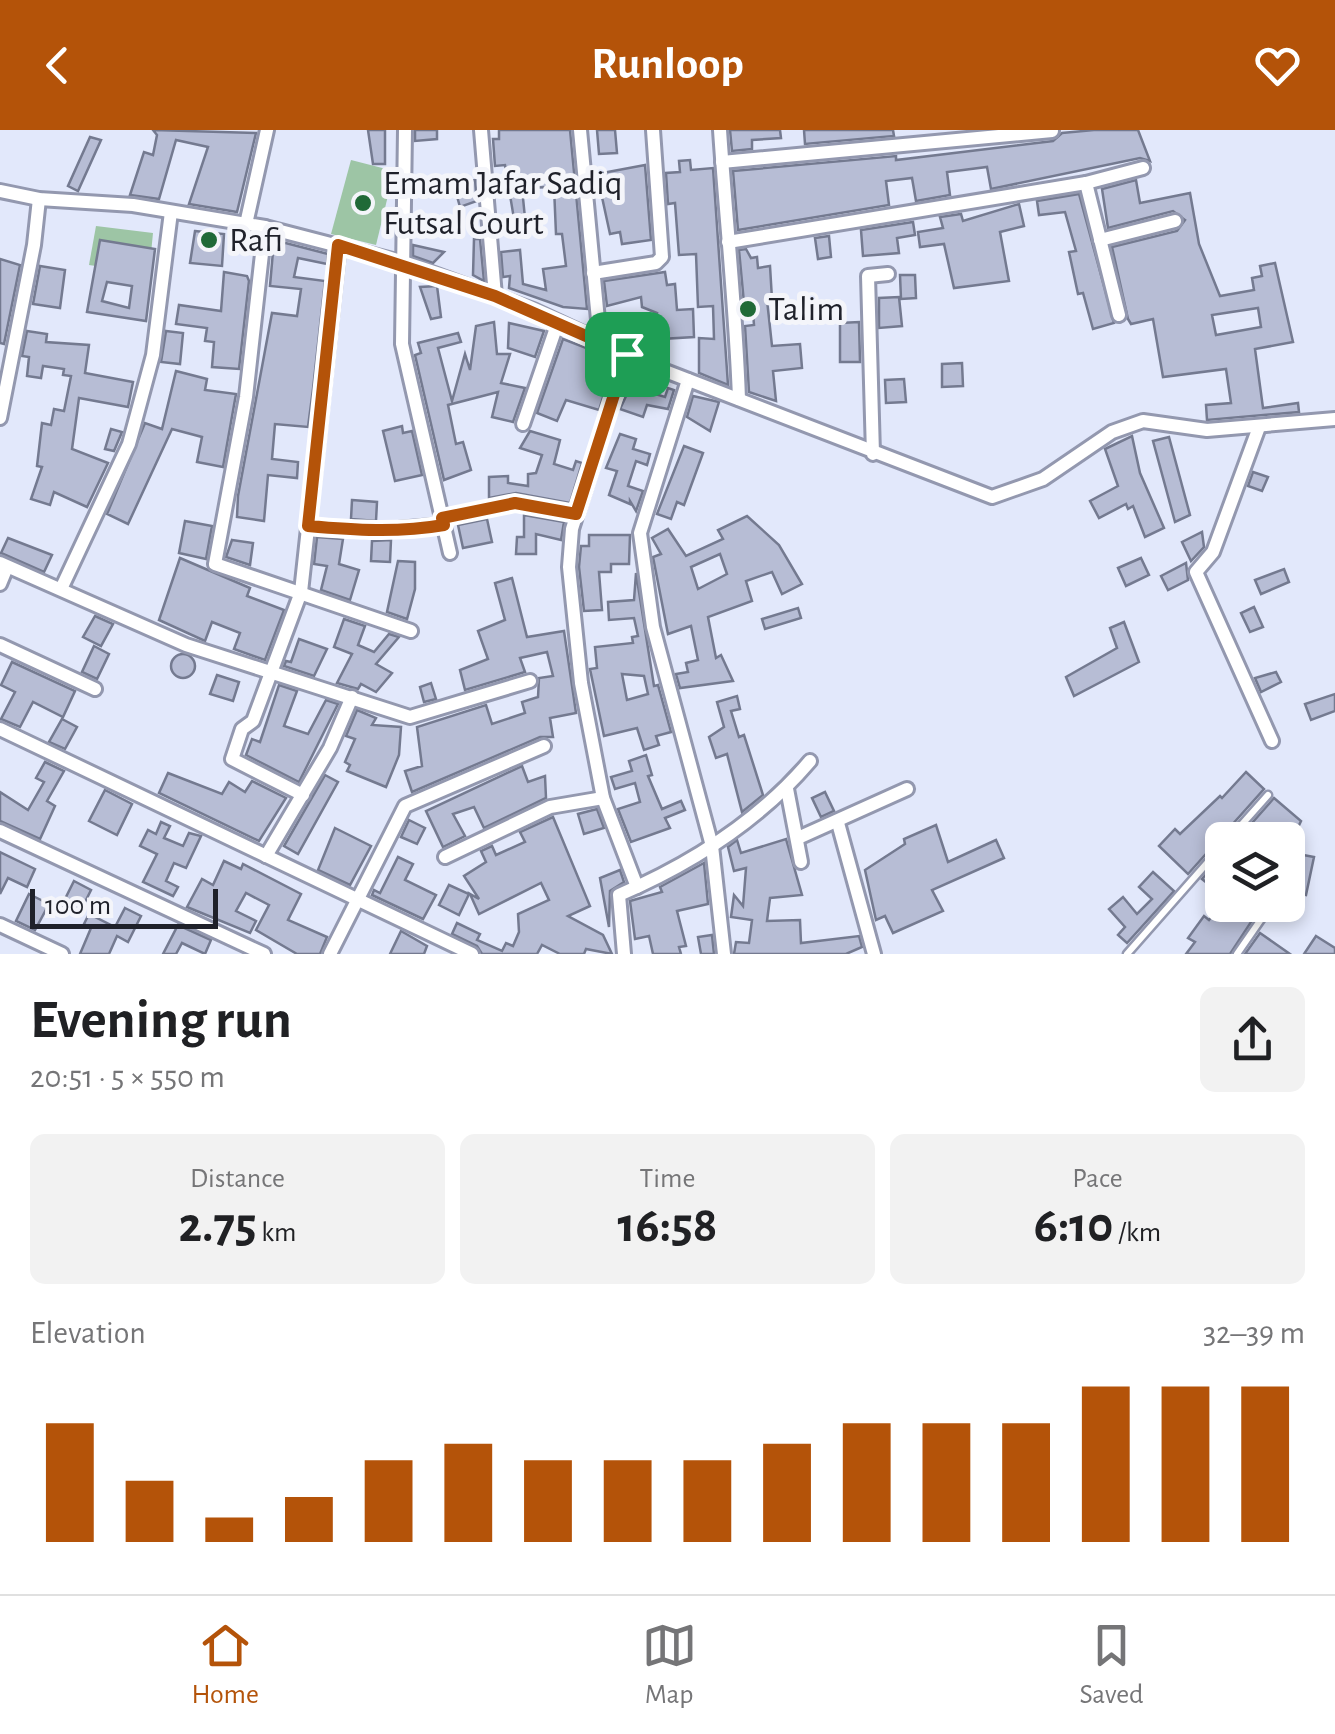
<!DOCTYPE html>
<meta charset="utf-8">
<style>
:root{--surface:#fff;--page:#f2f2f2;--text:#202124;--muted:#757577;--line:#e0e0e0;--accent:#b45309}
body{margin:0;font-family:"Alegreya Sans",sans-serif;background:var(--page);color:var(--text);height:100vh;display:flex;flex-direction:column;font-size:38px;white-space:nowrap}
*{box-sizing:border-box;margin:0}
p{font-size:32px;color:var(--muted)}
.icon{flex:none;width:55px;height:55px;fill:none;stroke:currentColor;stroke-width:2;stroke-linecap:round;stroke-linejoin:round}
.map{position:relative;height:824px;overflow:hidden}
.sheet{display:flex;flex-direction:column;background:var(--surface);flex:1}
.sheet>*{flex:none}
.controls{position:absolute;left:1205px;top:692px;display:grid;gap:20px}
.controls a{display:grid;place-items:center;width:100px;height:100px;border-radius:15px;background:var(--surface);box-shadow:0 5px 15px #0003;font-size:50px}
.scale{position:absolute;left:30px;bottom:25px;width:188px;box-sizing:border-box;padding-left:10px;border:5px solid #1f212a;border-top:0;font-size:28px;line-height:35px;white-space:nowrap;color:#1f212a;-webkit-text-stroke:8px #f4f5fa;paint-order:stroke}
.pin{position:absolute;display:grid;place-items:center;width:85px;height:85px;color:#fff;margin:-42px;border-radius:20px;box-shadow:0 5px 15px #0006}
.round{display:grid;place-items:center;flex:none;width:105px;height:105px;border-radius:15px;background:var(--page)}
.headline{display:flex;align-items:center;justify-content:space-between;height:170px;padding:0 30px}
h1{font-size:55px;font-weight:700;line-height:75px}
.stats{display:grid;grid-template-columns:repeat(3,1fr);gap:15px;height:170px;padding:10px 30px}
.stats div{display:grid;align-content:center;border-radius:15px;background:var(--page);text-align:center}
.stats b{font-size:50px;font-weight:700}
.stats small{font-size:28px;font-weight:400}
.stats p{font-size:28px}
.chart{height:280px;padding:20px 30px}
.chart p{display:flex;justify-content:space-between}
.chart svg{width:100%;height:180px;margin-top:10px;stroke:var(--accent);stroke-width:6}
header{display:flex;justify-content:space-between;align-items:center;height:130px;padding:0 30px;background:var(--accent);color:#fff;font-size:45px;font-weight:700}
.dock{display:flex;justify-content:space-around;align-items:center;height:140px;border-top:2px solid var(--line);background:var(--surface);font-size:28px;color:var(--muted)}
.dock a{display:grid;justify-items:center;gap:5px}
.dock .on{color:var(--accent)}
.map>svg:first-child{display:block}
.green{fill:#9dc5a5}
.building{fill:#b7bdd5;stroke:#747a90;stroke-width:2.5;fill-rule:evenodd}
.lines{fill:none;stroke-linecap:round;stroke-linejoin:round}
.lane-casing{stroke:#9398af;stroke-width:11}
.street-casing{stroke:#9398af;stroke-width:18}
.lane{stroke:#fff;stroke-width:6}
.street{stroke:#fff;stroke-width:12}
.route-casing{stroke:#fff;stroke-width:20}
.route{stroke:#b45309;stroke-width:12}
.poi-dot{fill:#206a37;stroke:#f4f5fa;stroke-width:4}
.labels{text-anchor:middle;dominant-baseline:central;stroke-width:10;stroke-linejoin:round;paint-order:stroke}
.poi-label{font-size:35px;fill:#1f212a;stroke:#f4f5fa;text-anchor:start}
</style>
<header><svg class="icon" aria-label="back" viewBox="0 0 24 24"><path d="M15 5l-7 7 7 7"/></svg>Runloop<svg class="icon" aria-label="heart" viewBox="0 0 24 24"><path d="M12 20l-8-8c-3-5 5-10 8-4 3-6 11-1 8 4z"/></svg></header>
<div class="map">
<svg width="1335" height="824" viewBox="0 0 1335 824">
<rect width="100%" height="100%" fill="#e2e8fb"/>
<g class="green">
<polygon points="351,30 394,41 376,115 331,104"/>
<polygon points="96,96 153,103 149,144 89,135"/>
</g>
<g class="building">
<polygon points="153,0 256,3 237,82 189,74 208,17 176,10 159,69 130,65 144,22 153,25 157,5"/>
<polygon points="368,0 385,0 385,34 373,34"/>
<polygon points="415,0 437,0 437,9 415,11"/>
<polygon points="499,0 570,0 587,179 563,177 509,158 510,146 503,147 501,122 520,120 523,154 546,160 543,139 566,136 562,104 556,104 554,57 522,58 525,88 514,89 505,35 495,36 493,9 499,9"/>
<polygon points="597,0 615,0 617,23 599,24"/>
<polygon points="730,0 780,0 781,8 752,10 752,19 732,21"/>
<polygon points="804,0 893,0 894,6 805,14"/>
<polygon points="1094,0 1138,0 1150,31 1140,28 991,59 987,37 947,42 950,65 916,71 912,48 886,51 889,75 738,100 733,41 896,26 896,30 1053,11 1062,3"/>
<polygon points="90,7 101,10 78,61 68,56"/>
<polygon points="690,30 691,40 713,38 728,255 699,243 699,208 714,209 713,176 698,177 696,124 679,125 675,73 668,74 666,43 680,42 679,31"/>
<polygon points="645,35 651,110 622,114 620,102 610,104 597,44"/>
<polygon points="475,50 477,71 460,77 453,52"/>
<path d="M1136,50L1140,73L1190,63L1199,114L1220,166L1254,160L1252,148L1262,146L1260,136L1275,133L1293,212L1255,219L1263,278L1298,273L1299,282L1207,290L1206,275L1231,273L1226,239L1163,247L1153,189L1131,194L1128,189L1112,117L1177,101L1185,90L1173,81L1108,98L1102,59ZM1258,178L1261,197L1216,205L1212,185Z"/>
<polygon points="1079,64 1114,193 1093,199 1083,163 1078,164 1069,122 1076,121 1065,82 1039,85 1037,71"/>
<polygon points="1019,74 1024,96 1000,102 1009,151 954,158 944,114 920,117 918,102 943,98 940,87 961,84 963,91"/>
<polygon points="913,92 915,105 897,108 899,123 863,126 861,100"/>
<polygon points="195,101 224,104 222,136 190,133"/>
<polygon points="829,106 831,127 818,129 815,108"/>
<polygon points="474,109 480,109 484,151 473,145"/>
<path d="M100,110L155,119L146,191L87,182ZM107,152L132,156L129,178L102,171Z"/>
<polygon points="274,110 328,124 327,134 298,128 294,147 325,151 313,259 308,297 275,294 272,329 298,332 297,348 268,345 264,391 237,387 238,366 272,183 297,186 301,159 270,156"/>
<polygon points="413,115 444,122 433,133 413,126"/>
<polygon points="746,119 751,128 757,127 758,138 770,136 772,169 767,170 772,216 800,214 802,238 773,241 776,271 749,262 745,196 754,195 752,172 744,173 739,120"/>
<polygon points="0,129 20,135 4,214 0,213"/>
<polygon points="40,136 65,140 60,178 33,174"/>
<polygon points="224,142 247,146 249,151 239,239 212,237 214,212 205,211 207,198 176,194 179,175 221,181"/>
<polygon points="665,142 667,155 675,154 677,180 693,179 694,207 662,209 666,230 644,221 657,183 642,177 641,167 607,176 604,151"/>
<polygon points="900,145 915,145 916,168 901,169"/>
<polygon points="437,156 441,187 431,189 420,157"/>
<polygon points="899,167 902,196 879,198 879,168"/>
<polygon points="494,192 497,224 510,224 501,253 525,258 513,292 492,287 498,262 448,275 456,314 463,312 471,340 444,350 415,225 421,223 418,213 458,203 461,212 438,218 452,271 465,224 470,240 476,196"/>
<polygon points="859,192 860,232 840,232 840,193"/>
<polygon points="509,193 544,201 535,227 508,218"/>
<polygon points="27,201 47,204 46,212 89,215 85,243 133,252 128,277 79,268 72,319 108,333 87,377 54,362 50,375 31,369 42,337 37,336 42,293 51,295 54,279 64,281 71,246 63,245 64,239 43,236 41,248 27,246 29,227 22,226"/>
<polygon points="166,201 183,203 180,234 161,232"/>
<polygon points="563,209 615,229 599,280 566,270 557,291 537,283"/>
<polygon points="962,233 963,256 942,257 942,234"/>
<polygon points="176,241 207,249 205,260 236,264 223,337 197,332 202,307 172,299 128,394 107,384 145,293 162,299"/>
<polygon points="635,247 649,251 645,261 665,267 668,258 674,260 668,279 647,275 643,287 620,279"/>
<polygon points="904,249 906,272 886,273 885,250"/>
<polygon points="693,266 719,272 710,301 687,287"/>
<polygon points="402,296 403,303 412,301 422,345 395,351 383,301"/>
<polygon points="111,299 122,302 114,321 105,319"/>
<polygon points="530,301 560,310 554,334 573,340 576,331 582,333 570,373 516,363 489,368 489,347 508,346 508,353 528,356 528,344 536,343 542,325 520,318"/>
<polygon points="620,304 636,309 633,319 650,324 647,335 636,331 628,356 643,361 636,381 630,371 630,374 609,365 617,341 606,338"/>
<polygon points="1132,306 1140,343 1164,398 1145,407 1133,376 1128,379 1126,374 1099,388 1090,371 1118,356 1105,319"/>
<polygon points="1169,307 1190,385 1175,392 1153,311"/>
<polygon points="684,316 703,323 684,375 677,372 671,389 657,384"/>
<polygon points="1253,342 1268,347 1262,361 1248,356"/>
<polygon points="352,370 377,372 376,391 351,389"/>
<polygon points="524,385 564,392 561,410 536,404 536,424 516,424 517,407 524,407"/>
<path d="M747,386L779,415L802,454L782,464L772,442L746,451L752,471L708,487L716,528L721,525L733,551L680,558L676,544L688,542L686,533L698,530L691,496L668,504L653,427L661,424L652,408L668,399L686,426L723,409L718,400ZM720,424L727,444L698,459L691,437Z"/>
<polygon points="487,389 492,412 463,418 458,395"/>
<polygon points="185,391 212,396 206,429 179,423"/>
<polygon points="1202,402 1204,417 1191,431 1182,412"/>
<polygon points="589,405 630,405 629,434 611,434 611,442 599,442 602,480 584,481 579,437 581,416 589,416"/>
<polygon points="317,407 343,409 339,434 359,440 350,470 321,460 327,436 314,434"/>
<polygon points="8,408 52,425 44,442 1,423"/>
<polygon points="232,410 253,413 250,435 226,427"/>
<polygon points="391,410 390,432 371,431 372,411"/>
<polygon points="180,428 250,458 247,466 284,480 265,530 234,519 240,503 212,492 205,511 159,490"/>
<polygon points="1141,428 1149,445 1126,456 1118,438"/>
<polygon points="398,431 415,432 415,459 407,489 387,482"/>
<polygon points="1186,433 1188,450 1168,460 1161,446"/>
<polygon points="1284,439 1289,452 1261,464 1255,450"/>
<path d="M636,443L654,556L658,555L671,602L656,606L659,615L644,620L637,598L604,606L590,539L597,538L595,517L633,513L632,507L638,506L634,488L609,490L608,472L634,470ZM622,544L644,546L648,564L627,570Z"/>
<polygon points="512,448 527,507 564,501 576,583 550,588 553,607 540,607 412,662 405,641 422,636 417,597 486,575 492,594 525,583 522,572 538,567 539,548 553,546 547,522 520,528 525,542 465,560 460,540 488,529 478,501 505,490 495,453"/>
<polygon points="1254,477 1263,497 1250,502 1241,483"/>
<polygon points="798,478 801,488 765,499 762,489"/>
<polygon points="95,486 113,494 101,516 83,507"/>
<polygon points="344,489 365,496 358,515 374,522 389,504 399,507 376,534 392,543 376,562 361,554 358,559 337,553 352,524 334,517"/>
<polygon points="1124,492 1139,532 1074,566 1066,547 1117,518 1110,498"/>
<polygon points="299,509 327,519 314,546 284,536 286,531 291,532"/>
<polygon points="94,516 109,524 97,549 82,542"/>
<circle cx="183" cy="536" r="12"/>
<polygon points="12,532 75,561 63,587 33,572 20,597 1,589 15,562 1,555"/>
<polygon points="1276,542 1281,552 1261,562 1255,548"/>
<polygon points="217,545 239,552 233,571 210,564"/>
<polygon points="431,553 436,569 424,572 420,557"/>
<polygon points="279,555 297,561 284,596 308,604 326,570 338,574 299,652 246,625 252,609 260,612"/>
<polygon points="1335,564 1335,581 1311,590 1305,574"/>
<polygon points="737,566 740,579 731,581 739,607 744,605 763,665 742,682 727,624 716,628 709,607 724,597 717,572"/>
<polygon points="357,580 376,588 372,595 401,597 399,625 386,657 347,641 350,635 345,632 355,609 346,606"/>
<polygon points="62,589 77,597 65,619 49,612"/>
<polygon points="646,625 652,645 648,646 662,679 681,671 685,680 665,688 670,698 631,712 618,679 640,672 635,653 615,659 611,647 632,641 629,631"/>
<polygon points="45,632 64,641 47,671 55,676 40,709 0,691 0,662 28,680 44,652 36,648"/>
<polygon points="522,636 528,652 545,646 546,668 484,698 474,677 453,684 465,706 443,717 426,681"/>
<polygon points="1246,642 1264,659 1188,744 1159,716 1175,699 1180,704 1220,666 1222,668"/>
<polygon points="168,643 222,664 229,652 245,662 252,651 286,668 259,711 159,663"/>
<polygon points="325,645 338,652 298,724 284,716"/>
<polygon points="105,660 132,674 117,705 89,691"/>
<polygon points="825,662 834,681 821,687 812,668"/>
<polygon points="1274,668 1301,691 1292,710 1237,710"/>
<polygon points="597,679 604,698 584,704 578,684"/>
<polygon points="553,687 590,776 568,786 603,805 612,824 586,819 584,824 560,824 542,815 537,824 482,824 477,816 452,804 457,793 480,804 477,810 502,821 506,813 513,816 519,802 518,784 549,770 541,753 479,784 470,764 479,769 464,746 486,732 481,721 492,716 496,725 525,712 520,702"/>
<polygon points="409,690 425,698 417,714 401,707"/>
<polygon points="161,692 170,696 164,708 183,716 189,703 201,706 186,738 174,733 166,751 178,757 173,766 143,752 157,724 140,716 148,700 156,704"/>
<polygon points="936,695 948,732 996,710 1004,728 932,760 943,781 893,803 885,786 876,790 865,740 905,714 904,709"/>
<polygon points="335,698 371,716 350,755 318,740"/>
<polygon points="786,709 802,765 770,768 767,791 800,790 801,813 859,806 862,817 846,824 734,824 736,812 749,813 752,790 731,787 734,765 743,776 746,738 734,741 728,717 737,710 741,723"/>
<polygon points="0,722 35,739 27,757 8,748 0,764"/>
<polygon points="1298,724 1314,727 1306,765 1290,761"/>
<polygon points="398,727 413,734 405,750 436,765 423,789 372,765 374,760 380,763"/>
<polygon points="1219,729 1222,732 1222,765 1202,749"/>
<polygon points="224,731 241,739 243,734 301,764 288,790 327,807 320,824 297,824 256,800 269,775 246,763 236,781 256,791 250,803 187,777 202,749 213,755"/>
<polygon points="704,733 708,774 677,781 686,816 679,817 681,824 653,824 649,806 635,809 630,771 662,762 660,757"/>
<polygon points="620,740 624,752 610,761 609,797 600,748"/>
<polygon points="1153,742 1174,761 1127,813 1118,805 1125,797 1109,779 1123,767 1137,784 1152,769 1139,757"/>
<polygon points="74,751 91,760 79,784 62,775"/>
<polygon points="449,755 469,764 459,785 439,775"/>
<polygon points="29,764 49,774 35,800 16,791"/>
<polygon points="1221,775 1253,775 1259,780 1230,824 1186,824 1195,812 1188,808 1204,786 1209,790"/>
<polygon points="125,778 141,786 128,812 117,806 109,824 80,824 91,798 84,794 89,784 115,797"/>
<polygon points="178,795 211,810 205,824 182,813 176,824 163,824"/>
<polygon points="401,801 427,816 424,824 390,824"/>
<polygon points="1260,803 1290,824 1245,824"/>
<polygon points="712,805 714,824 701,824 698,807"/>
<polygon points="1316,806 1335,818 1335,824 1304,824"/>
</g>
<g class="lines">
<defs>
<g id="lane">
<polyline points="1228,710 1268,665"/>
<polyline points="1288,732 1293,717"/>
<polyline points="1127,824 1222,716"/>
<polyline points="1237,824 1271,775"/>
</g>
<g id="street">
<polyline points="405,0 402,214 450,423"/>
<polyline points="481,0 495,166"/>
<polyline points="580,0 600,211"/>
<path d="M720,0C726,90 736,179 739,269"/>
<polyline points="722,32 1052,1"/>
<polyline points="1086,53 1119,185"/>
<polyline points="0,61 39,69 133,75 265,97 404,133 533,180 660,239 992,367 1043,349 1112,302 1143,291 1207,300 1335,289"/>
<polyline points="246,94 267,0"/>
<polyline points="265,97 246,267 215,434 411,501"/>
<polyline points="1100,110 1175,91"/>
<polyline points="728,112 1086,53 1143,38"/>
<polyline points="593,143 656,133 662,127 653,0"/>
<polyline points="627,224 572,399 569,437 581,553 603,668 637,757"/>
<polyline points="688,250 640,403 653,497 712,716 724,824"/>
<polyline points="0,288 34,115 39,69"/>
<polyline points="523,294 558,192"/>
<polyline points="1259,297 1213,422 1196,442 1272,611"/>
<polyline points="873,324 868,146 888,144"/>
<polyline points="442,388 515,373 576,384"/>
<polyline points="308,396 375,401 444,395"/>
<polyline points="0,433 186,515 410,587 530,551"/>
<polyline points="0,454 7,437"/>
<polyline points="61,459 129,314 153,225 171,82"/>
<polyline points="0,515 95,559"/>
<polyline points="0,599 472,824"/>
<polyline points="787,659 801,732"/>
<polyline points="303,665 232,629 242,599 253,591 301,462 339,115"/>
<polyline points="838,693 874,824"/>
<polyline points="0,701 264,824"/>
<polyline points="798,708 907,659"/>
<polyline points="266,726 330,618 352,567"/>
<polyline points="445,727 550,677 603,668"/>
<polyline points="0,795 62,824"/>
<polyline points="330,824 405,676 544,616"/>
<path d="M624,824L619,765C691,734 759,691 810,631"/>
</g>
</defs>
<use href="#lane" class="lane-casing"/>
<use href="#street" class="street-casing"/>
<use href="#lane" class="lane"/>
<use href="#street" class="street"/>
</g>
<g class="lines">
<defs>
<path id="route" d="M338,115L495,166L627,224L576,384L515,373L442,388L444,395C398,403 354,400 308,396Z"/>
</defs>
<use href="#route" class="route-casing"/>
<use href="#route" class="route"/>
</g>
<g class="poi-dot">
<circle cx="363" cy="73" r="10"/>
<circle cx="209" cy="110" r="10"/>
<circle cx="748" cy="179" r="10"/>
</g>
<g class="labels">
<g class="poi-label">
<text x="383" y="53">Emam Jafar Sadiq<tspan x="383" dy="40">Futsal Court</tspan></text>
<text x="229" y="110">Rafi</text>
<text x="768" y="179">Talim</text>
</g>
</g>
</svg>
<div class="controls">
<a><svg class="icon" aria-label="layers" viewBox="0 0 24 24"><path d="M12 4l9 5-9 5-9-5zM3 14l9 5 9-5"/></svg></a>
</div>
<div class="scale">100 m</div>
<div class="pin" style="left:627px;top:224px;background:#1e9e55"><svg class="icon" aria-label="arrive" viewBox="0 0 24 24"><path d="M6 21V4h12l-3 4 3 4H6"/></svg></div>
</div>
<section class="sheet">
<div class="headline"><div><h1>Evening run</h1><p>20:51 · 5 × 550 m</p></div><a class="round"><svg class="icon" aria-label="share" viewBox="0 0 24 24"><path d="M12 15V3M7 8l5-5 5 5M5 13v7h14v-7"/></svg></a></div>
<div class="stats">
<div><p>Distance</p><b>2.75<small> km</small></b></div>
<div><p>Time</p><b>16:58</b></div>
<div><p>Pace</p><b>6:10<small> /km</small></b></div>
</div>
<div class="chart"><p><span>Elevation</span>32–39 m</p>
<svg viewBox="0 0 160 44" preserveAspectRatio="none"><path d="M5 44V15M15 44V29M25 44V38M35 44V33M45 44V24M55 44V20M65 44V24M75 44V24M85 44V24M95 44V20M105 44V15M115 44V15M125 44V15M135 44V6M145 44V6M155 44V6"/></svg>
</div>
</section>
<nav class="dock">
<a class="on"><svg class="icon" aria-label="home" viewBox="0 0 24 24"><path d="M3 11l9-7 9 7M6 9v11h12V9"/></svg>Home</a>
<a><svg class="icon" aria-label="map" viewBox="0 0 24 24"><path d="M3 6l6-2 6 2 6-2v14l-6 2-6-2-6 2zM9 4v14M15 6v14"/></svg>Map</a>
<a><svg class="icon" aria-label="saved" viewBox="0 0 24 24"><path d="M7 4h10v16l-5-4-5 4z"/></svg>Saved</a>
</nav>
